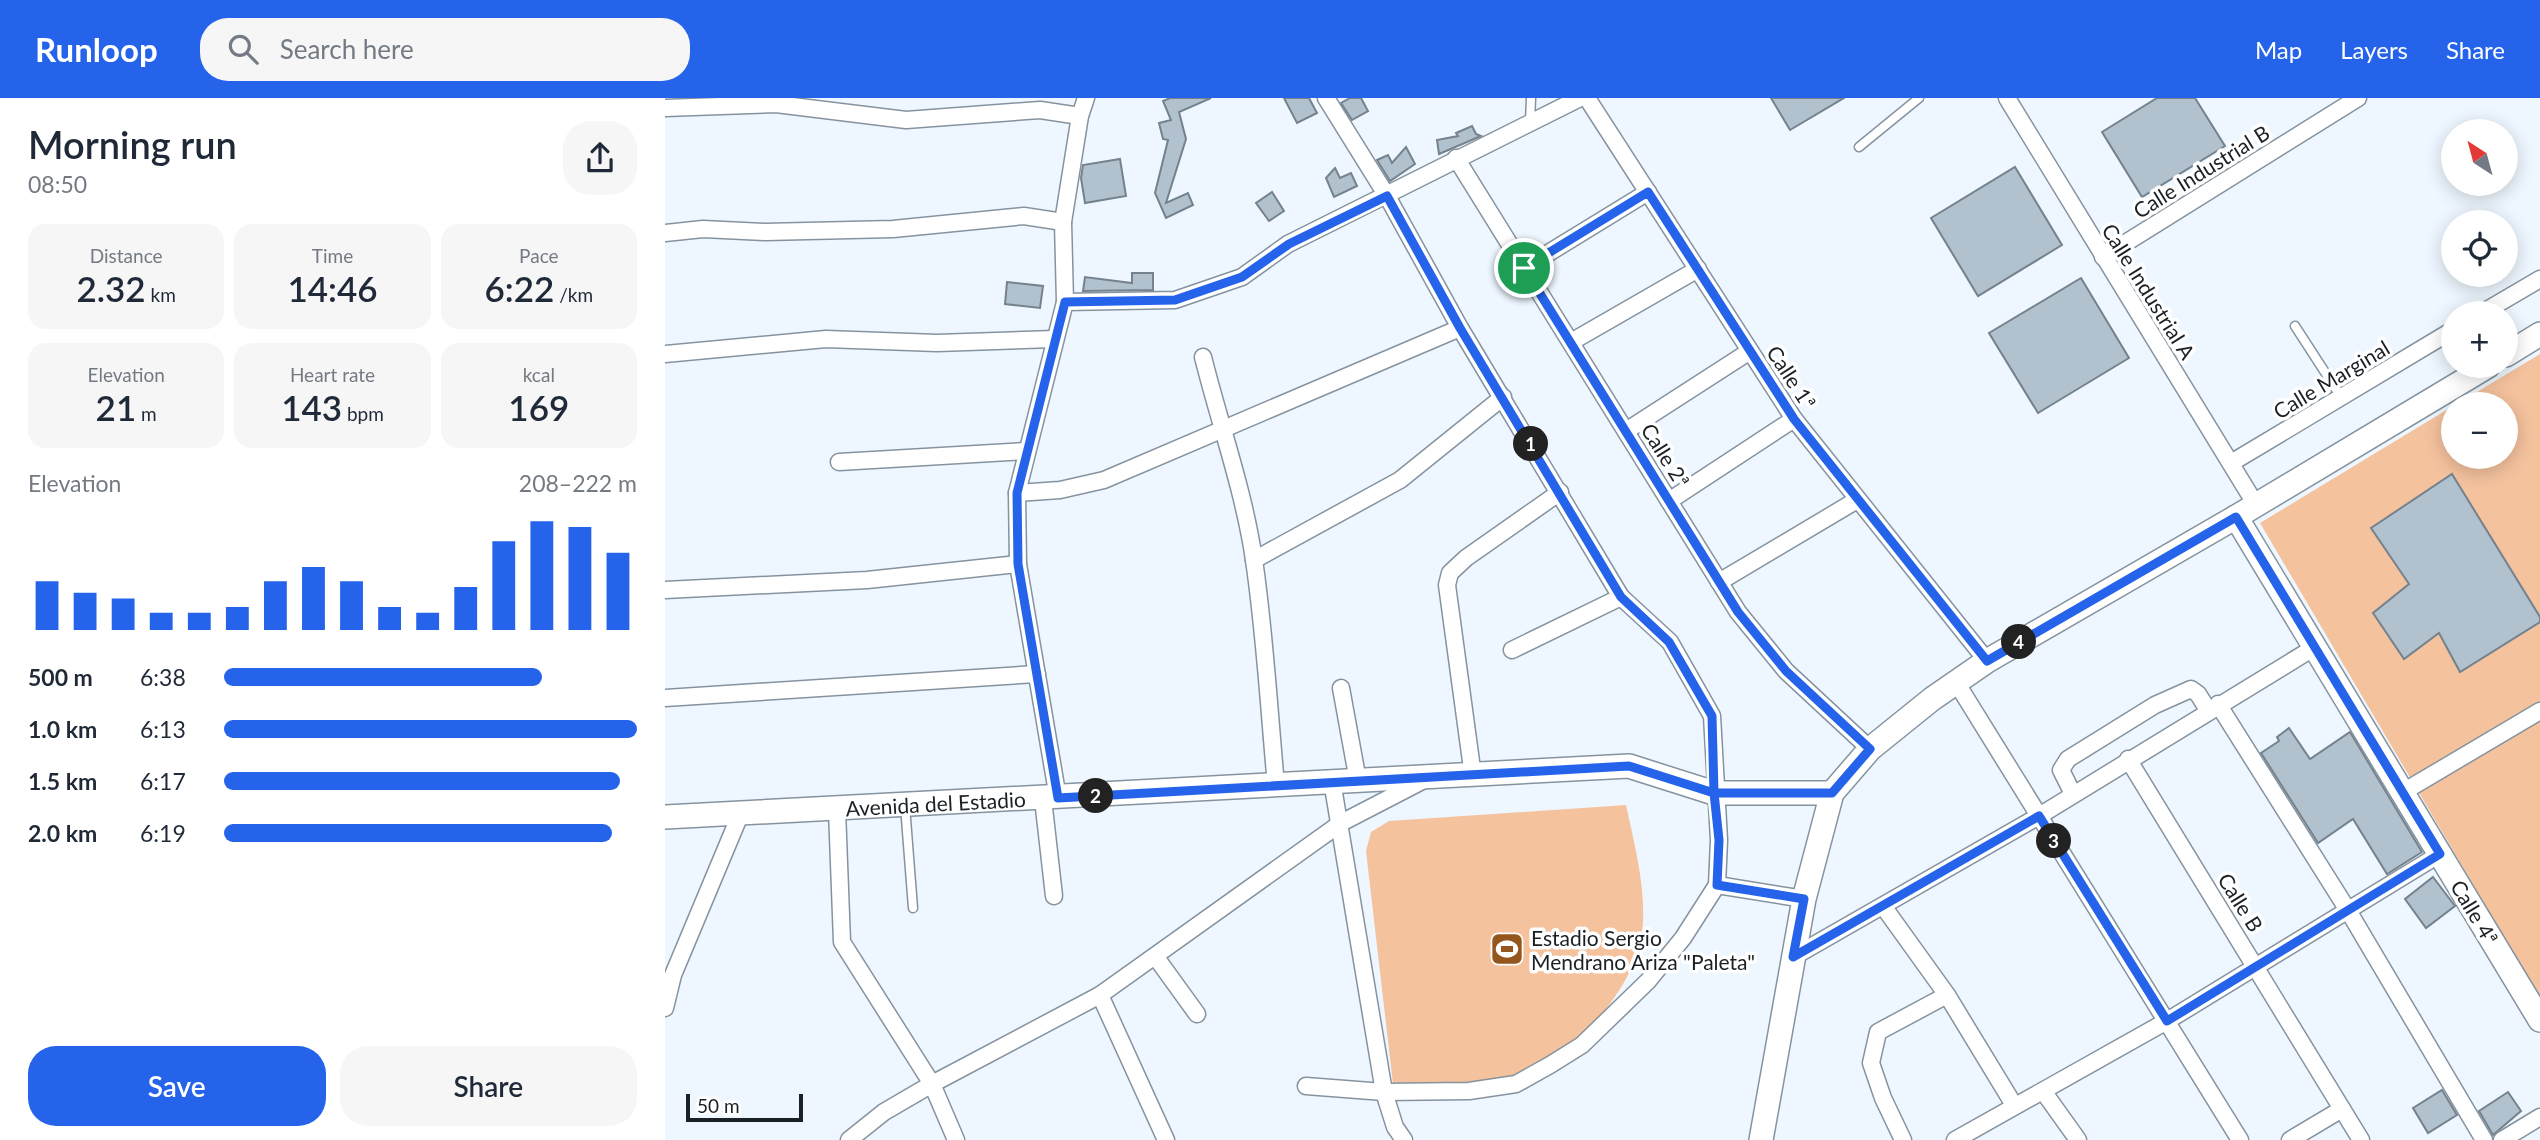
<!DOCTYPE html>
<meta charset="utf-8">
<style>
:root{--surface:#fff;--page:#f6f6f7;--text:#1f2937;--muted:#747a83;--accent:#2563eb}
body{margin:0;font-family:Lato,sans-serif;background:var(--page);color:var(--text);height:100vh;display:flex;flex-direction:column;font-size:26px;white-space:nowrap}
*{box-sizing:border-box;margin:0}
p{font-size:23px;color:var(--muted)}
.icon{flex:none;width:38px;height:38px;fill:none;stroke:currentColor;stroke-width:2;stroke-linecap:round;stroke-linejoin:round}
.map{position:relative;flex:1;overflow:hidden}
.panel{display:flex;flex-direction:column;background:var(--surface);width:665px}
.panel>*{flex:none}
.needle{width:46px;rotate:324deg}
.fabs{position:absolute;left:1776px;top:21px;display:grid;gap:14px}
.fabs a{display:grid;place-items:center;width:77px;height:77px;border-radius:50%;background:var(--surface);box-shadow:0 4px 18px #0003;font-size:35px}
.scale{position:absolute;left:21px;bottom:18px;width:117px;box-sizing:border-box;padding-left:7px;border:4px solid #1a2024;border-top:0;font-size:19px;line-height:24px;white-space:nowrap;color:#1a2024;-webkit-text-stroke:5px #fff;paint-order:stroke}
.pin{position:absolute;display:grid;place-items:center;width:60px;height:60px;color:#fff;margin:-30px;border:4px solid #fff;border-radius:50%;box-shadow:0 2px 7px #0007}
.km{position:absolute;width:35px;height:35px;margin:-18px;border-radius:50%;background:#222;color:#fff;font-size:19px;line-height:35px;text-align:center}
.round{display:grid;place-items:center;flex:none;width:74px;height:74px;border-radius:28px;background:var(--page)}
.overview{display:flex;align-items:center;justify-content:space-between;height:119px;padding:0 28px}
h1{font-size:38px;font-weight:600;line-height:52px}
.figures{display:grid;grid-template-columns:repeat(3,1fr);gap:10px;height:119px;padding:7px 28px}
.figures div{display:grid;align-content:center;border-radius:18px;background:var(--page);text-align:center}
.figures b{font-size:35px;font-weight:600}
.figures small{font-size:19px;font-weight:400}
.figures p{font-size:19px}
.chart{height:196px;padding:14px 28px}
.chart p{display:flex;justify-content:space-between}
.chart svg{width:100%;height:126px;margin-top:7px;stroke:var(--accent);stroke-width:6}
.primary-button{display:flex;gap:14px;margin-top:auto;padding:14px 28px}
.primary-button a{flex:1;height:80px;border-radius:28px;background:var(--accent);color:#fff;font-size:28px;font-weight:600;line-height:80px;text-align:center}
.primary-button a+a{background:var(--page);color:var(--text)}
ul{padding:0 28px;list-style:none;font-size:23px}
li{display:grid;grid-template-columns:112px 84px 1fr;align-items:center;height:52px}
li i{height:18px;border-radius:9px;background:var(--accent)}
header{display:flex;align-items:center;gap:42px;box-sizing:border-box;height:98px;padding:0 35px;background:var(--accent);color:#fff}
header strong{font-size:33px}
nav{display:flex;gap:38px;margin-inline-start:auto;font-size:24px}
.search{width:490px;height:63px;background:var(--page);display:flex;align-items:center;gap:18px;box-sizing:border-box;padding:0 24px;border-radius:28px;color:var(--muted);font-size:26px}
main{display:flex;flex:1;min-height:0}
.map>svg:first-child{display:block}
.green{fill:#f5c29e}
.building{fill:#b1c1cd;stroke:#74828d;stroke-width:2}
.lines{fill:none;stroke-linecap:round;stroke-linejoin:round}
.lane-casing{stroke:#85939f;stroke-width:11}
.street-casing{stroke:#85939f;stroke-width:19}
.secondary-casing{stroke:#85939f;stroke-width:26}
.lane{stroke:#fff;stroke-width:8}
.street{stroke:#fff;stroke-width:16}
.secondary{stroke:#fff;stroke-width:23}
.route-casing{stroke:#fff;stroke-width:14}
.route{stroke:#2563eb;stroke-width:9}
.labels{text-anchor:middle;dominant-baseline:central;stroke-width:7;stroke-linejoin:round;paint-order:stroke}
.street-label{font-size:21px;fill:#1a2024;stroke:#fff}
.poi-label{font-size:21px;fill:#1a2024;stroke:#fff;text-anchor:start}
</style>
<header>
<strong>Runloop</strong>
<div class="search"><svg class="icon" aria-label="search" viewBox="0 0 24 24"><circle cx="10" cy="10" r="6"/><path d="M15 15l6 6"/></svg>Search here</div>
<nav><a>Map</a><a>Layers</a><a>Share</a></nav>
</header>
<main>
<section class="panel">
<div class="overview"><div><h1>Morning run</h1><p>08:50</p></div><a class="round"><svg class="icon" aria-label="share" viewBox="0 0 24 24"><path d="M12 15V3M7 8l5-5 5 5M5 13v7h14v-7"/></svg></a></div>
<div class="figures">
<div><p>Distance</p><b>2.32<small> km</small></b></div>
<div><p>Time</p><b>14:46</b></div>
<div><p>Pace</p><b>6:22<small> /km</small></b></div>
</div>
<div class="figures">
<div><p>Elevation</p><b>21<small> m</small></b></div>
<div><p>Heart rate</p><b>143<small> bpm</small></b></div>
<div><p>kcal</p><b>169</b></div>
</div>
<div class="chart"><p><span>Elevation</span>208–222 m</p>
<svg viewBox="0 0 160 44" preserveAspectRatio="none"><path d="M5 44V27M15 44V31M25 44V33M35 44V38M45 44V38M55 44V36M65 44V27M75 44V22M85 44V27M95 44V36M105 44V38M115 44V29M125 44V13M135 44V6M145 44V8M155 44V17"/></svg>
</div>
<ul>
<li><b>500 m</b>6:38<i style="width:77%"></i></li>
<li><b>1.0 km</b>6:13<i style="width:100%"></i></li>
<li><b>1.5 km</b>6:17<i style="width:96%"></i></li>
<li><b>2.0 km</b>6:19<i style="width:94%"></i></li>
</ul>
<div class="primary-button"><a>Save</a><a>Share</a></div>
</section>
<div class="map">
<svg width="1875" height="1042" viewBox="0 0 1875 1042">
<rect width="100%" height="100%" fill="#eef7ff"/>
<g class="green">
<polygon points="1875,256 1875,900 1595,425 1788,308 1788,359 1841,359 1841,306 1792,306"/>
<path d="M961,707C969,744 980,786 978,824C975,889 911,956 851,978C820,990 762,986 728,986L701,753L706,734L724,723Z"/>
</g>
<g class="building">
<polygon points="505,0 546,0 514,14 521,41 501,105 523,95 528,107 501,120 490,95 503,42 498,41 494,25 506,22 498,3"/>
<polygon points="619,0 644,0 652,15 632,25"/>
<polygon points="685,0 696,0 703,13 687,22 676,5"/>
<polygon points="1106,0 1179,0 1125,32"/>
<polygon points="1492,0 1530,0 1560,48 1477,99 1437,34"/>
<polygon points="807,28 811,36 816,38 774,56 772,42 793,38 791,35"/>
<polygon points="741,49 750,66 725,83 712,62 723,57 727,65"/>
<polygon points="455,61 461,98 420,105 416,80 418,67"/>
<polygon points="1350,69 1397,147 1313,198 1266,120"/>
<polygon points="670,70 675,80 686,75 692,88 669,99 661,80"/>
<polygon points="607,94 619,113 604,123 591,105"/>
<polygon points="467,175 488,175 488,192 418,193 420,179 467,185"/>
<polygon points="1416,180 1464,260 1373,315 1324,235"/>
<polygon points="342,184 378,188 375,210 340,206"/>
<polygon points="1787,376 1875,519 1875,524 1795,574 1774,535 1739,561 1708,515 1744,486 1706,430"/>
<polygon points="1624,630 1645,661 1685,634 1757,754 1722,776 1688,721 1653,745 1596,655 1614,643 1612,639"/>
<polygon points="1768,779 1790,808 1761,830 1740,801"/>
<polygon points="1777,992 1792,1017 1763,1035 1748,1010"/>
<polygon points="1843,994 1856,1013 1828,1037 1814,1013"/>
</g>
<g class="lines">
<defs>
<g id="lane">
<polyline points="865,24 866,0"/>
<polyline points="1194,49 1254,0"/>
<polyline points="1630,228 1676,299"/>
<polyline points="240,708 248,810"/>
</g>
<g id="street">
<polyline points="922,0 1129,321 1322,563"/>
<polyline points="1342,0 1591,407"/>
<polyline points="0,10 111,6 241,22 375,12 415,18"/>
<polyline points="791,60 1073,514 1121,573 1205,651"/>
<polyline points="0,135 38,131 100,134 228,131 359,118 398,124"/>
<polyline points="1438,159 1693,0"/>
<polyline points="859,170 983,94"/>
<polyline points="400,204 510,202 577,179 623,146 915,0"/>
<polyline points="1817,215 1875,181"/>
<polyline points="906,244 1033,171"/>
<polyline points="0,256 161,241 272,245 389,241"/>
<path d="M538,259C555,327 579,393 589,462C600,536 604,612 611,687"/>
<polyline points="961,333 1085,253"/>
<polyline points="174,364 361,353"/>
<polyline points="1566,365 1788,232"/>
<polyline points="352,395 395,392 439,382 795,230"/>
<polyline points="1004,403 1129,321"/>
<polyline points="589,462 735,382 838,299"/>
<polyline points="1054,484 1192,402"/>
<polyline points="0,492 202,482 353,466"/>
<polyline points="847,552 956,499"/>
<polyline points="1291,584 1575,1042"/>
<polyline points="676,590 693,683"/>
<polyline points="0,600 372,576"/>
<polyline points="1553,606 1684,814 1819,1042"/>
<polyline points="1463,661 1696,1042"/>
<polyline points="808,678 782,487 785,475 801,460 895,394"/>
<polyline points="667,683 719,994 730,1029 739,1042"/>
<polyline points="1738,694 1875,613"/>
<polyline points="1408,696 1396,672 1403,661 1490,607 1526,591 1533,596 1543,612"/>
<polyline points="393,700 353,466 352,395 400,204 398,124 415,18 421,0"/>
<polyline points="378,701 389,798"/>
<polyline points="172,712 177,844 267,986 291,1042"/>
<polyline points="1052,787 1139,801"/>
<polyline points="1218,808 1282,897 1349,1007"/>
<polyline points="490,858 532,916"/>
<polyline points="1128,859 1374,718 1650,549"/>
<polyline points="435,897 501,1042"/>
<polyline points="0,910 8,877 75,717"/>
<polyline points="641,988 719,994 804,993 851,986 885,967 917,947 983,883 1018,840 1052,787 1054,742 1047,618 1005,544 956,499 795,230 722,98 661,0"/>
<polyline points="1378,993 1413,1042"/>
<polyline points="184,1042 219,1014 267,986 435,897 676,725 759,682"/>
<polyline points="1238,1042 1218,1000 1206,965 1213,934 1282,897"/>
<polyline points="1290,1042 1502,923 1775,756"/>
<polyline points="1625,1042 1677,1011"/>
<polyline points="1837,1042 1875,1019"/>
</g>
<g id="secondary">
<polyline points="1841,257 1875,236"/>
<polyline points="1571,419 1875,922"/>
<path id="s1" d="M0,719L964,668L1049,695H1167"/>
<polyline points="1096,1042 1139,801 1167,695 1205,651 1267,601 1322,563 1571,419 1823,268"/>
</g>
</defs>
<use href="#lane" class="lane-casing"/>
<use href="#street" class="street-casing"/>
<use href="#secondary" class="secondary-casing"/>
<use href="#lane" class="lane"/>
<use href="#street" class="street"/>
<use href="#secondary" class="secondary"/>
</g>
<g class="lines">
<defs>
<polyline id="route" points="859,170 1073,514 1121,573 1205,651 1167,695 1049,695 1047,618 1004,544 956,499 795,230 722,98 624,146 577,179 510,202 400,204 352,395 353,466 393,700 964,668 1049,695 1054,742 1052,787 1139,801 1128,859 1374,718 1502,923 1775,756 1571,419 1322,563 1129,321 983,94 859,170"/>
</defs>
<use href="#route" class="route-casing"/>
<use href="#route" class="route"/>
</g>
<defs>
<symbol id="stadium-square" viewBox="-11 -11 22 22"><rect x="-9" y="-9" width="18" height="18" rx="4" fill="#95561e" stroke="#fff"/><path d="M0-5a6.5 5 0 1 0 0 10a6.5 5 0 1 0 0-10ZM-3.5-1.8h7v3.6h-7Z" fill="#fff"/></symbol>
</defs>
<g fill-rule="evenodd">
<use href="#stadium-square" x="823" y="832" width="38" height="38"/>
</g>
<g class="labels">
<g class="street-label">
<text transform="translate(1536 73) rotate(-32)">Calle Industrial B</text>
<text transform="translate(1484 193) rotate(58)">Calle Industrial A</text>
<text transform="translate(1127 279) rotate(57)">Calle 1ª</text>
<text transform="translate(1666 281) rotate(-31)">Calle Marginal</text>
<text transform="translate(1001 357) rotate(58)">Calle 2ª</text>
<text stroke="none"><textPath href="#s1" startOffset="271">Avenida del Estadio</textPath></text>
<text transform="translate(1576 804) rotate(58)">Calle B</text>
<text transform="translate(1810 814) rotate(59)">Calle 4ª</text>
</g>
<g class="poi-label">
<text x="866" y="839">Estadio Sergio<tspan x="866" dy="24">Mendrano Ariza "Paleta"</tspan></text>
</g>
</g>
</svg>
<div class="fabs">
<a><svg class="needle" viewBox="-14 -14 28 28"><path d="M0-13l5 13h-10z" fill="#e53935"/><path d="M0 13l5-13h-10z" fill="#747a83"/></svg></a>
<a><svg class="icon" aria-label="locate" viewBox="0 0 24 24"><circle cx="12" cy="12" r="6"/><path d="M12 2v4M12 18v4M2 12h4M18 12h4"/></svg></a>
<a>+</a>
<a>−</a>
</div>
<div class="scale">50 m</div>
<div class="pin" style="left:859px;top:170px;background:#1e9e55"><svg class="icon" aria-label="arrive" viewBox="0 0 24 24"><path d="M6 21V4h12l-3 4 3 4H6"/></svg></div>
<b class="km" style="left:866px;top:346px">1</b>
<b class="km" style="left:431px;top:698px">2</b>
<b class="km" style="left:1389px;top:743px">3</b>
<b class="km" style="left:1354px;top:544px">4</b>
</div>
</main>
